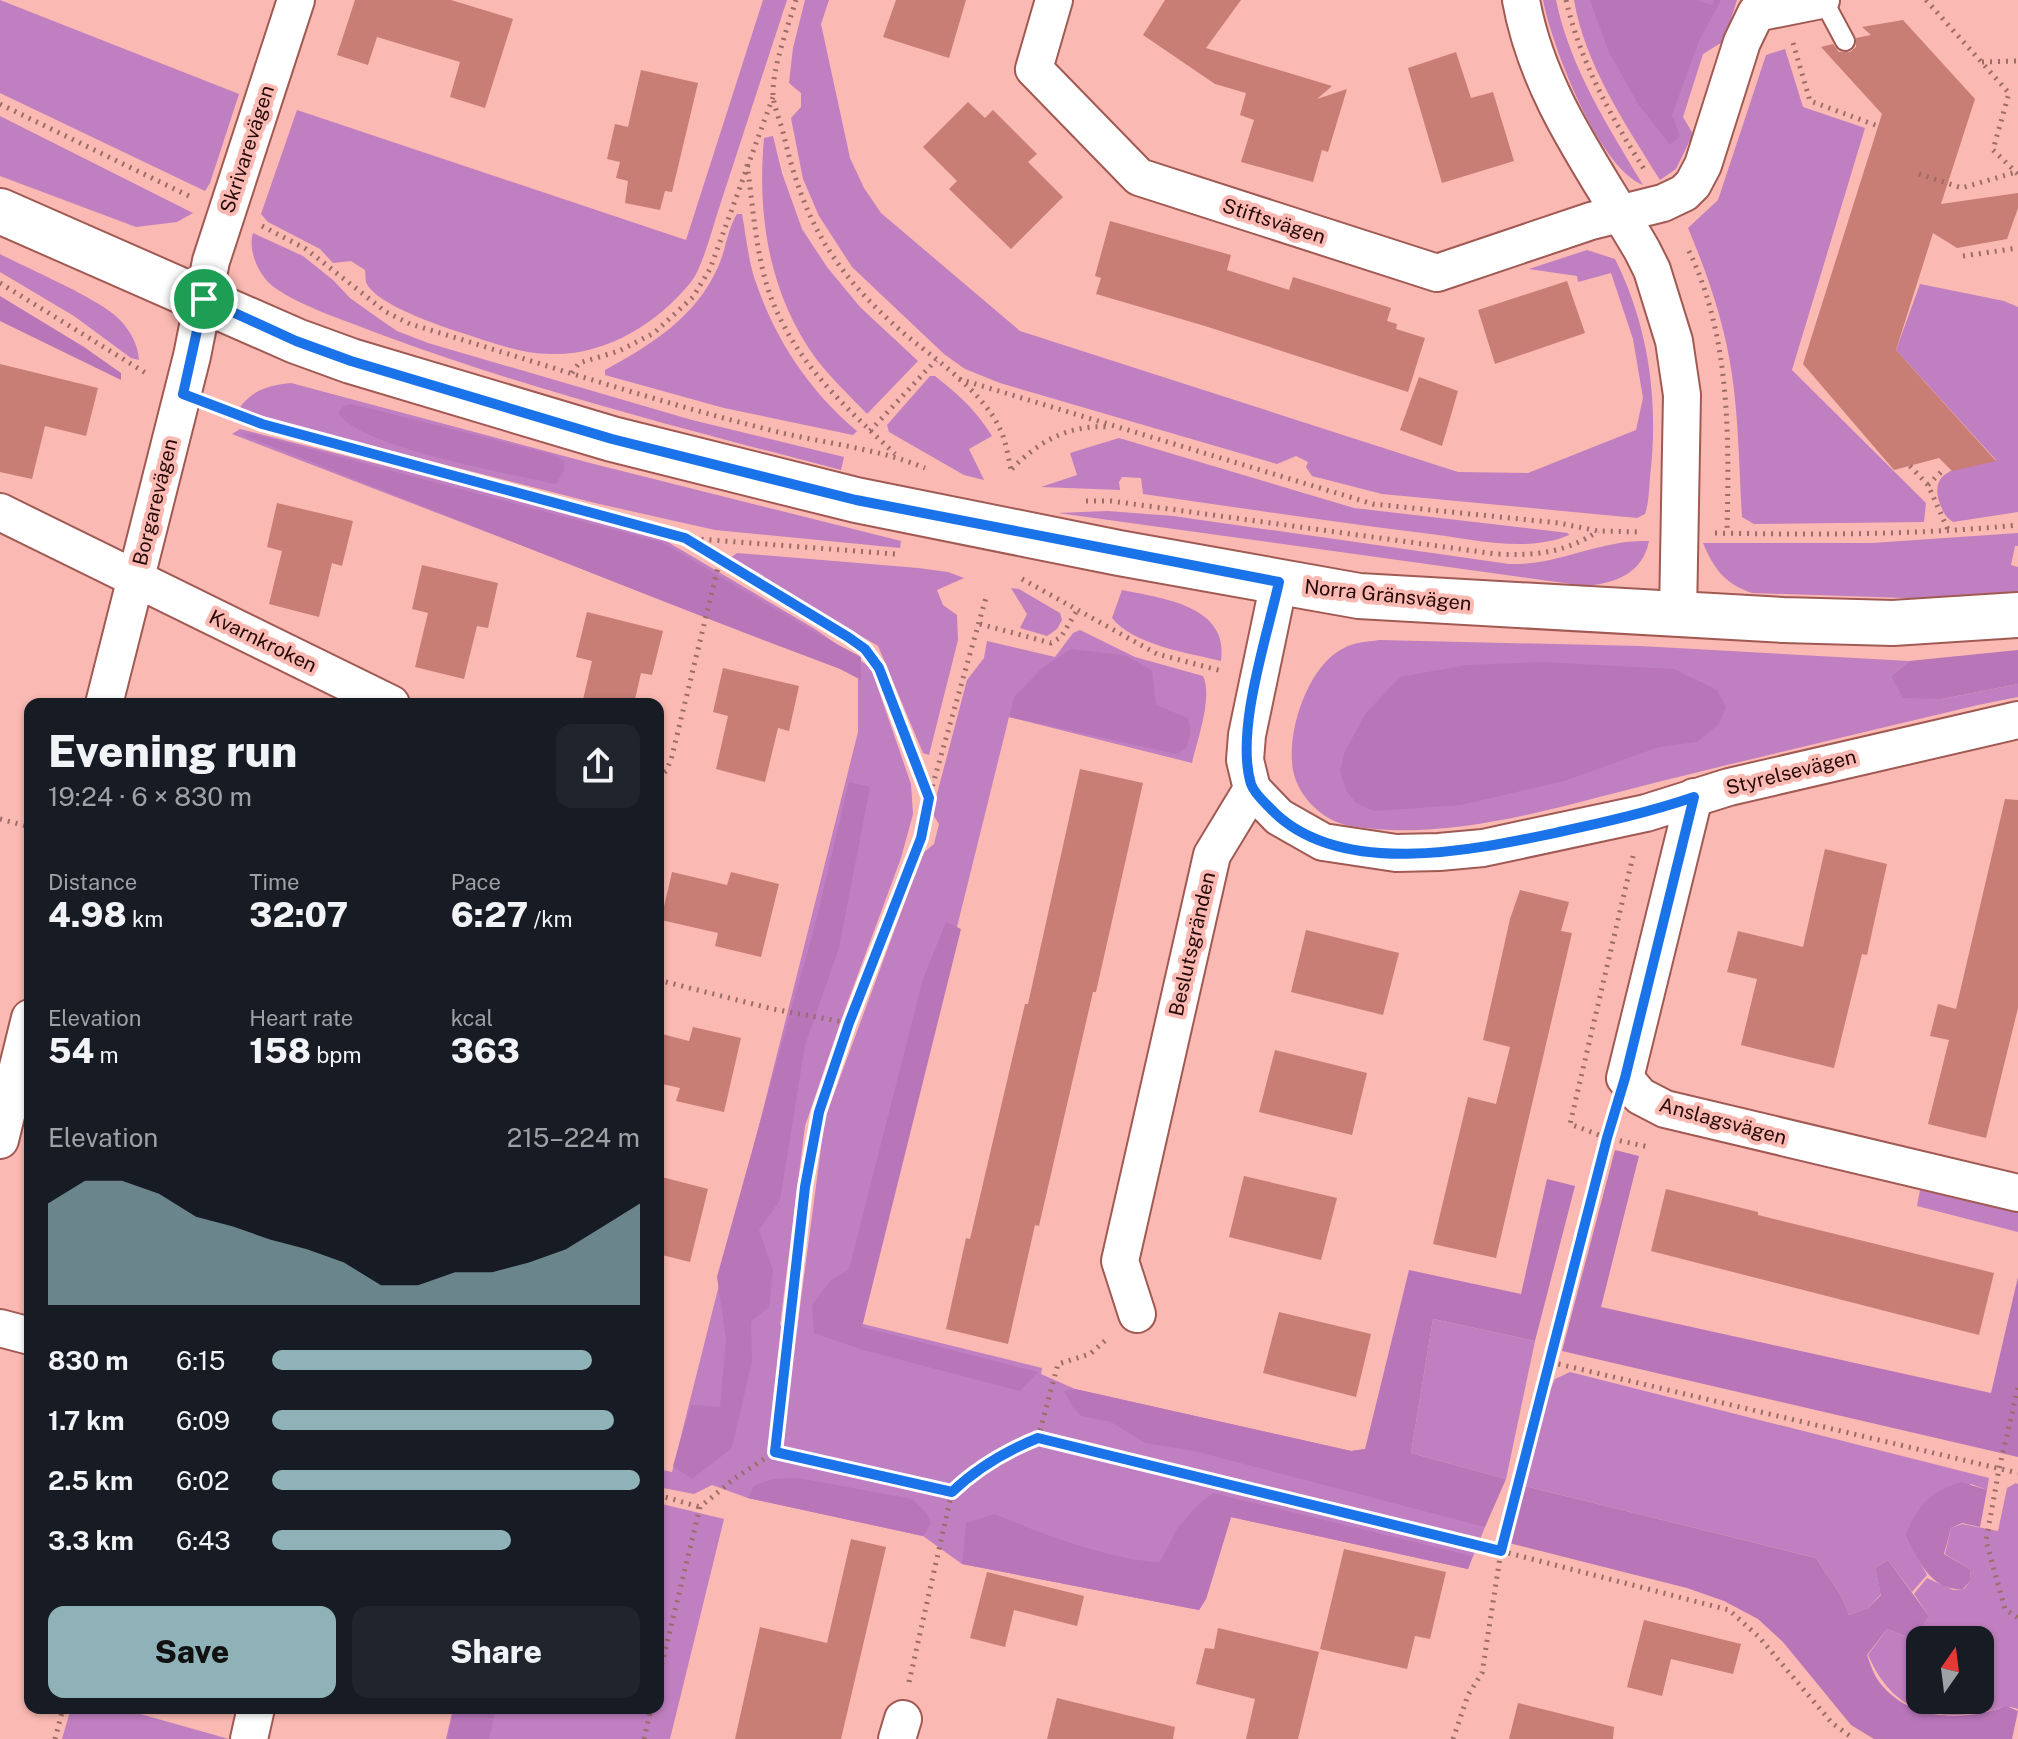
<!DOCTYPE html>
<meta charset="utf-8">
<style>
:root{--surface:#171b24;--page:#20242c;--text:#f1f3f6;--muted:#9ea1a6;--accent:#8eb2b7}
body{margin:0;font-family:"Public Sans",sans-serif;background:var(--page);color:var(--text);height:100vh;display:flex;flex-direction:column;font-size:30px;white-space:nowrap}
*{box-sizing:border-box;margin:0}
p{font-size:26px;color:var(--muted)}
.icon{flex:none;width:44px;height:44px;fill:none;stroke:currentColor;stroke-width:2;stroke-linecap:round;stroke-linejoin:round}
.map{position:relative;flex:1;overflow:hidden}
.sheet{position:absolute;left:24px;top:698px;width:640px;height:1016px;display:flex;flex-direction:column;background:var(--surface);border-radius:16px;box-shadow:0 2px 6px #0004}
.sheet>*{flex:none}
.needle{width:52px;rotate:14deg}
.fabs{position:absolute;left:1906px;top:1626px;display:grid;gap:16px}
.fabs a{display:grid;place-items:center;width:88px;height:88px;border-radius:16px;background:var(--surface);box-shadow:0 2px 6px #0004;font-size:40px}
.pin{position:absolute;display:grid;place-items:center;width:68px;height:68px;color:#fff;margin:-34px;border:4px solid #fff;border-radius:50%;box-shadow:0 2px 8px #0007}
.round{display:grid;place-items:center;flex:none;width:84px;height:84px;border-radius:16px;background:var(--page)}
.overview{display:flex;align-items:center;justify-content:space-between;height:136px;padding:0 24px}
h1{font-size:44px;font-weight:800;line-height:60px}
.figures{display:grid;grid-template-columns:repeat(3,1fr);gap:12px;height:136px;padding:8px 24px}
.figures div{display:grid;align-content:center}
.figures b{font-size:34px;font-weight:800}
.figures small{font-size:22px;font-weight:400}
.figures p{font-size:22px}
.chart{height:224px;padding:16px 24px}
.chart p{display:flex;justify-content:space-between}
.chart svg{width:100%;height:144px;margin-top:8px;fill:var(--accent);opacity:.7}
.button{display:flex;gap:16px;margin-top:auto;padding:16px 24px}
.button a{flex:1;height:92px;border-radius:16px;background:var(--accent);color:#111;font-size:32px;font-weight:800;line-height:92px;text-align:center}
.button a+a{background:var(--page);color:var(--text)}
ul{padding:0 24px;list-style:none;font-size:26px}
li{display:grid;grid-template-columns:128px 96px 1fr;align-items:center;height:60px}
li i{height:20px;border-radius:10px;background:var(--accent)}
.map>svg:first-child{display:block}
.green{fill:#c07fc0;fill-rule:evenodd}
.forest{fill:#b876b9}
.building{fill:#c87d75}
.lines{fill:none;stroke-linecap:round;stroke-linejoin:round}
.service-casing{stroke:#a15a53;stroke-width:22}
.minor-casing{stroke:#a15a53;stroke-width:40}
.tertiary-casing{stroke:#a15a53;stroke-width:48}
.path{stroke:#9c6c67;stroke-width:5;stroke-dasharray:2 6;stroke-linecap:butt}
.service{stroke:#fff;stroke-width:18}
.minor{stroke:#fff;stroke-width:36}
.tertiary{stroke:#fff;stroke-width:44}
.route-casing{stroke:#fff;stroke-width:16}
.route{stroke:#1a73e8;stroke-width:10}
.labels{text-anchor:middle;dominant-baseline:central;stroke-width:8;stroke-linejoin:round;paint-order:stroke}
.street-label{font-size:20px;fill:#260a08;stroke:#fab9b2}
</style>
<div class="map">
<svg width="2018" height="1739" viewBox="0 0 2018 1739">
<rect width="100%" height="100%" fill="#fab9b2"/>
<g class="green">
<polygon points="0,0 239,94 210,183 205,191 0,93"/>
<path d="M763,0H787C765,67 743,135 721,202C714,222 703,267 691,282C657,324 605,356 550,354C518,354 486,340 456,331C435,324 374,303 366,282C365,278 366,274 365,270L351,261L333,263L320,249L268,222L261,214L297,110L686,240Z"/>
<path d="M805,0H829L821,24L850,158L864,188L881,213L1020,331L1458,472L1528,473L1636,430L1643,398L1633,339L1611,273L1578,282L1577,276L1529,269L1587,250L1615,259C1649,327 1659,402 1650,477C1649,489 1649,503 1645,514L1637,518L1382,494L1312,476L1306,467L1308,462L1296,456L1277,464L1000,383L965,369L944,354L852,267L819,216L803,179L791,118L801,107V93L789,83L793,48Z"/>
<path d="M1543,0H1556C1570,68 1608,126 1643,185C1598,167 1552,46 1543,0Z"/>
<path d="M1574,0H1737L1724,41L1703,54L1683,117L1693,134L1676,169L1660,180C1626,125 1585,65 1574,0Z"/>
<path d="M1785,49L1803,107L1865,128L1792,370L1926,503L1924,522L1754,524L1742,517C1739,470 1739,422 1732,375C1725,325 1708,275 1688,228L1718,200L1766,55Z"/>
<polygon points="0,116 193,213 177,222 136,227 0,176"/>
<path d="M773,136L782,173L802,229L827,267L860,307L918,361L867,414C850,396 832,379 817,360C769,295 757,216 764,138Z"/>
<path d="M737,214H742C746,235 748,259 755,280C775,339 809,391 857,431L853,435L724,408L605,375V370C651,345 696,317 718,267C726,250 727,230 737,214Z"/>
<path d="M253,233L303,256L333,280L350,298L378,318L397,331L428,343L692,420L844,457L841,470C688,430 534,391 385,336C355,324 292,304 269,283C257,271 248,249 253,233Z"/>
<path d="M0,254C28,269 103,300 121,321C131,332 138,345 139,360L131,358L74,316L0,272Z"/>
<path d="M1920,284L2004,301L2018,307V512L1953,522C1945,517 1942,510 1939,501C1928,464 1972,468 1996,460L1896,350Z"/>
<path d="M930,376H935C960,396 975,409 992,436L969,449L984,480L964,475L889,432L887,425Z"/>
<path d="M291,383L590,463L901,541L900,548L715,530L595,503L317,432L239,409C251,390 270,385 291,383Z"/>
<path d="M240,429L656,535L815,629L871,668L911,784L913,814L901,858L844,1012L805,1126L780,1325L797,1329L825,1118L923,853L934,844L939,824L932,813L967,680L984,658L987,641L1055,657L1073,633L1080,630L1135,657L1203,676C1213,697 1197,741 1192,763L1009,717L859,1323L1042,1368L1041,1374L1075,1389L1351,1451L1366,1449L1391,1475L1485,1527L1468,1569L1231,1517L1206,1599L1199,1610L962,1564L923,1536L748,1498L712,1485L694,1494L658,1487V1469L672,1472L858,732V675L232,434Z"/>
<path d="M1119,438L1354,508L1568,533L1569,535C1525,554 1469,538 1423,533C1330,522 1236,507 1143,494L1141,478L1122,477L1119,482L1120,490L1041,487L1077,475L1070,453Z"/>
<path d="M1108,511L1173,516L1509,564C1558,566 1600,539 1649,541C1643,573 1616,583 1586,586L1058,513Z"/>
<path d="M2018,533V546H2015L2011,565L2018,567V591L1935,599L1752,593C1725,584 1714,569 1703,543H1872Z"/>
<polygon points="737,553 918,568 948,572 964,578 937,590 943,605 957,615 958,640 929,755 923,753 878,646 730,558"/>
<polygon points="1011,588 1019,589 1060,613 1062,620 1057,629 1047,636 1020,628 1027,614"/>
<path d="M1122,590C1160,598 1230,605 1221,661C1189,653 1133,645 1112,618Z"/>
<path d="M1379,640L1640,646L1909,661L1891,676L1942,699L2018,684V697L1978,705C1874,730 1770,754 1666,780C1567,804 1453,843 1350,826C1323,821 1298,797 1293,770C1286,732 1308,665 1344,648C1355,642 1367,642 1379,640Z"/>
<polygon points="1920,1190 2018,1212 2018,1232 1917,1206"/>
<polygon points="1433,1319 1535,1341 1506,1479 1411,1453"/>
<polygon points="1570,1372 1989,1478 1987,1490 1971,1484 1905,1535 1927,1575 1912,1592 1888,1560 1875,1568 1881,1594 1868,1608 1849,1615 1842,1597 1816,1558 1525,1486 1547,1397 1555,1379"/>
<path d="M2016,1483L2018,1484V1709C2004,1704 1997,1710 1983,1712C1926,1722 1891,1707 1868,1655L1887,1629L1915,1640L1929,1616L1914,1594L1927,1578L1953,1590L1964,1589L1971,1580L1970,1569L1945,1554L1951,1528L1962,1524L1998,1531L2007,1488ZM1920,1640H1980V1700H1920Z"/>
<polygon points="658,1503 724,1519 670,1739 446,1739 453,1708 658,1708"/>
<polygon points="71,1708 119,1708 229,1739 62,1739"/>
</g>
<g class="forest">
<polygon points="1590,0 1696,0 1712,5 1714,0 1721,0 1699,41 1672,115 1680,136 1670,145 1638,104 1608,50"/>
<polygon points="0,296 84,347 121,373 121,380 0,321"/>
<path d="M352,404L551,454L564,461V471L556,484C516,475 353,446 338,412L344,406Z"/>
<path d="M253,434L663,543L814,632L861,657V680L840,669C640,594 442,513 243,435Z"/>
<polygon points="1071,649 1124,655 1152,670 1156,705 1188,718 1191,731 1187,747 1176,754 1009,717 1014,697 1042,668"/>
<polygon points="2018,650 2018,684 1942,699 1903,698 1891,676 1909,661"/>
<polygon points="1542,662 1674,669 1717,690 1726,707 1719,724 1697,742 1659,747 1564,781 1461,805 1375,811 1356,803 1346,790 1340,771 1345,751 1366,713 1400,677 1467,665"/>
<polygon points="849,782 870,787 839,948 805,1045 780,1200 759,1230 773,1270 769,1307 751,1322 752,1361 732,1448 692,1479 673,1466 691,1405 720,1407 726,1339 717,1277 817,917"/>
<polygon points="946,922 961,929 862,1327 1038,1372 1020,1391 863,1350 814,1333 812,1305 830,1281 849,1269 923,979"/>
<polygon points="1615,1150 1639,1156 1601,1307 1991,1393 2018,1277 2018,1457 1562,1351"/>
<polygon points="1547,1179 1575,1186 1535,1341 1433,1319 1411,1453 1506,1479 1485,1527 1194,1451 1145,1443 1111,1422 1081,1416 1072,1406 1064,1391 1075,1389 1351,1451 1365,1449 1409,1270 1521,1294"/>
<polygon points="798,1478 912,1499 927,1514 931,1524 923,1536 748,1498 754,1486 772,1479"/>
<path d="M1961,1482L1987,1490L1980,1527L1962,1523L1951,1528L1944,1554L1970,1569L1971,1580L1963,1589C1931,1592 1918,1559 1905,1535C1919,1506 1928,1492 1961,1482Z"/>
<path d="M1525,1486L1816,1558L1842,1597L1849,1615L1868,1608L1881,1595L1875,1568L1888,1560L1929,1616L1915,1640L1887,1629L1867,1655C1870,1663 1874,1676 1880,1683C1910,1721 1964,1722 2006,1706L2018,1711L2012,1739H1874L1851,1725L1783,1642L1758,1619L1724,1601L1687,1588L1509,1543Z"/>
<path d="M1213,1493L1472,1556L1468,1569L1231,1517L1206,1599L1199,1610L962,1564L966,1523L995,1514C1039,1533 1113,1561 1160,1562L1178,1527L1198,1505Z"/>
<polygon points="454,1708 496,1708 489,1739 447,1739"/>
</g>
<g class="building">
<polygon points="355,0 451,0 513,19 485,108 450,97 460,62 377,37 368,65 337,55"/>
<polygon points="896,0 966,0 949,58 883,37"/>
<polygon points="1165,0 1241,0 1206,48 1332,86 1317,99 1347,89 1328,152 1322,150 1313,182 1241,162 1254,120 1240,115 1246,93 1215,84 1143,35"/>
<polygon points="1903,20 1975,99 1941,204 2018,193 2018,208 2007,239 1957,248 1933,233 1896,350 1996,461 1952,471 1939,458 1894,470 1803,364 1882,114 1821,47 1833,44 1839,52 1850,52 1856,47 1856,38 1871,35 1862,27"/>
<polygon points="1456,52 1471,98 1493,92 1514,161 1442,183 1408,68"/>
<polygon points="641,70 698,83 672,192 665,191 660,210 625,203 628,181 616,178 620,162 607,159 615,124 628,127"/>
<polygon points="968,102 985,118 993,110 1037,154 1028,162 1063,197 1011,249 949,189 957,181 923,147"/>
<polygon points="1110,221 1231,255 1227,270 1289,290 1293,277 1391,308 1387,321 1397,324 1396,329 1425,338 1408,392 1205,326 1096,294 1101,278 1095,276"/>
<polygon points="1567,281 1585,333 1495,364 1478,310"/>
<polygon points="0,364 98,388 86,436 45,426 32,479 0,472"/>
<polygon points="1419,377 1458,391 1442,446 1400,430"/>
<polygon points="277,503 353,521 342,566 332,563 319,617 269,604 282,551 267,547"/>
<polygon points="422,565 498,583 488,628 477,626 464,679 415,667 428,613 412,609"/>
<polygon points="587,612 663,631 652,675 641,673 634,704 582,704 592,661 576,657"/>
<polygon points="723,668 799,686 789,731 778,728 765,782 716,769 728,716 713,712"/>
<polygon points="1080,769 1143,783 1096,992 1093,992 1039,1226 1035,1225 1008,1344 946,1329 966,1238 970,1239 1025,1004 1028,1004"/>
<polygon points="2005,799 2018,800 2018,1008 1986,1138 1928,1124 1949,1040 1930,1036 1938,1004 1956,1009"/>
<polygon points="1825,849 1887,864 1867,955 1862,954 1834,1068 1741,1045 1757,979 1727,972 1738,931 1803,947"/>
<polygon points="672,872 727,885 731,872 779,884 761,957 715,946 718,933 661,920"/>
<polygon points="1520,890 1569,902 1561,931 1572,933 1496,1258 1433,1244 1468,1097 1496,1104 1510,1047 1483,1040 1510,919"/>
<polygon points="1306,930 1399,953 1383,1015 1291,992"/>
<polygon points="693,1027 741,1038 724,1112 676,1101 680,1088 658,1083 658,1033 689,1041"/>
<polygon points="1275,1050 1367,1073 1352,1135 1259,1112"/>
<polygon points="658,1176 708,1189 690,1262 658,1254"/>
<polygon points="1244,1176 1337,1198 1321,1260 1229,1237"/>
<polygon points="1666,1189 1758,1212 1758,1215 1994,1273 1979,1335 1651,1251"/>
<polygon points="1279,1312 1371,1334 1356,1397 1263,1373"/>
<polygon points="851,1539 886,1547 841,1739 735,1739 760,1627 827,1643"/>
<polygon points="1344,1549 1446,1572 1430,1639 1415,1636 1407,1669 1320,1649"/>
<polygon points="987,1572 1084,1596 1077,1626 1014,1610 1005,1647 970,1638"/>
<polygon points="1644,1620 1741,1644 1733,1674 1671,1659 1662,1696 1627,1687"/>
<polygon points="1218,1628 1319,1652 1298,1739 1246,1739 1255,1699 1196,1684 1205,1648 1214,1649"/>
<polygon points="1057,1698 1175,1727 1173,1739 1047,1739"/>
<polygon points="1518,1703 1614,1727 1613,1739 1509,1739"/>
</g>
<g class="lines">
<defs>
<polyline id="service" points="1823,0 1845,41"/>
<g id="minor">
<polyline points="1054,0 1034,69 1139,177 1437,273 1591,221 1663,203 1684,193 1693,184 1703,165 1742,42 1756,13 1821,0"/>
<path d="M1521,0C1538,95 1595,169 1642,250L1652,270L1674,341L1682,395L1678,615"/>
<polyline points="0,512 391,704"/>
<polyline points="104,704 192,356 211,261 296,0"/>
<polyline points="1252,789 1279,817 1323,842 1396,853 1439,852 1483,848 1646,813 1729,787 2018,720"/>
<polyline points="1694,797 1625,1078 1640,1096 1665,1109 2018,1193"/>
<polyline points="0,1140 30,1018"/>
<polyline points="1137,1314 1120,1261 1212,855 1252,789 1245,760 1247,735 1279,582"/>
<polyline points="0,1328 30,1336"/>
<polyline points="249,1739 256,1708"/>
<polyline points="897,1739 903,1719"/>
</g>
<polyline id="tertiary" points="0,211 296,341 351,361 612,439 856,500 1119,553 1359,596 1783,620 1893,623 2018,615"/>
</defs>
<use href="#service" class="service-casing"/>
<use href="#minor" class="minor-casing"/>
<use href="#tertiary" class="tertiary-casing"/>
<g class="path">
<path d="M796,0C788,26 772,69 773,95C774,108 781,123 784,136C804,222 834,272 901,331C933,358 982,390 1000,429C1006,441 1008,456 1011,470"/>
<path d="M1566,0C1580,61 1611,117 1644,169"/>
<polyline points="1926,0 2009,93 1993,150 2018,174"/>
<polyline points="1793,43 1810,101 1878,126"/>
<polyline points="1982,62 2018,61"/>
<polyline points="0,104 193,198"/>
<path d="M747,164C754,212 756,269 778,314C805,372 850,411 895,454"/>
<polyline points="1919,174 1962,188 2016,172"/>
<path d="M262,226L306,249L386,312L410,324C528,359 646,399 766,429C819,443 874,447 925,468"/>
<path d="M1689,251C1731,338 1729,440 1727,533"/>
<polyline points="1963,256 2018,248"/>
<polyline points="0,283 149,375"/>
<polyline points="572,373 579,363 619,351 654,333 693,297 710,269 773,97"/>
<polyline points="959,379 1373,504 1559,523 1598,531 1641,532"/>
<polyline points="216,406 262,424 685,538 895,554"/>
<polyline points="870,431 936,360"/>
<polyline points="1910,466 1928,485 1949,532"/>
<path d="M1012,469C1038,441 1071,424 1109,427"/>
<polyline points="1928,485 1942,471"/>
<path d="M1086,501H1111L1496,554C1534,556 1566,553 1598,531"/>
<path d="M1715,533C1817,535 1917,535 2018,525"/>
<polyline points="688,539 865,649 879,668 928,797"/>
<polyline points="1022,579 1157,654 1222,671"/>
<polyline points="980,624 1051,643 1061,637 1078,609"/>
<polyline points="658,777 666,771 671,760 720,559"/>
<polyline points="0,819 30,827"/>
<polyline points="1633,856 1570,1124 1607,1138 1649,1147"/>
<polyline points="658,980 773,1009 849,1023"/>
<polyline points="1550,1362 1612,1120"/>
<polyline points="2018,1388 1999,1469 1986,1541 2005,1609 2018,1618"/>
<polyline points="1038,1438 1058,1364 1090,1354 1108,1338"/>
<path d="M775,1452L952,1492C977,1468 1006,1451 1038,1438L1501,1551L1729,1610L1759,1637L1832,1723L1854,1739"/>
<polyline points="658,1495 700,1507"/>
<polyline points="658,1680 700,1507 735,1478 775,1452 805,1187 819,1112 849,1023 921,838 929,798 987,594"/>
<polyline points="909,1682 952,1492"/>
<polyline points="55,1739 63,1708"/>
<polyline points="644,1739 651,1708"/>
<polyline points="1453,1739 1468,1695 1482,1673 1501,1551 1550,1362 2018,1473"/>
</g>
<use href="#service" class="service"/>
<use href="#minor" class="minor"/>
<use href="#tertiary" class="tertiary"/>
</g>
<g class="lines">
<defs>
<path id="route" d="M204,299L296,341L351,361L612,439L856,500L1279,582C1267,637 1235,731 1251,784C1254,793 1263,801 1270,808C1337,880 1475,850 1559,832C1605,822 1650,812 1694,797L1625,1078L1607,1138L1501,1551L1038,1438C1006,1451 977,1468 952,1492L775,1452L805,1187L819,1112L849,1023L921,838L929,798L879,668L865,649L848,637L685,538L262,424L183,394Z"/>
</defs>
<use href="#route" class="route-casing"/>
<use href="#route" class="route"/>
</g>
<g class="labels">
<g class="street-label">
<text transform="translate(247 149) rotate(-72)">Skrivarevägen</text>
<text transform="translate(1274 221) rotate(18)">Stiftsvägen</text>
<text transform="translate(155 502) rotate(-76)">Borgarevägen</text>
<text transform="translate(1388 595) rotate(6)">Norra Gränsvägen</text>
<text transform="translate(263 641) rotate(26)">Kvarnkroken</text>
<text transform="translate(1791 772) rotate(-14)">Styrelsevägen</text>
<text transform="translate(1192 944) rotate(-77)">Beslutsgränden</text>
<text transform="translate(1723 1121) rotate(15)">Anslagsvägen</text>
</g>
</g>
</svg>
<div class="fabs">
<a><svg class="needle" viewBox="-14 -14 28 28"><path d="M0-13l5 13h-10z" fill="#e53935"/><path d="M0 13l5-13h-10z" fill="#9ea1a6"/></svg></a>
</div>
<div class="pin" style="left:204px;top:299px;background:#1e9e55"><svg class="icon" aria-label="arrive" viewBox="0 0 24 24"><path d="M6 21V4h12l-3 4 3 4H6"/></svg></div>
<section class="sheet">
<div class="overview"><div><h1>Evening run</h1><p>19:24 · 6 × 830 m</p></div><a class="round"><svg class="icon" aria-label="share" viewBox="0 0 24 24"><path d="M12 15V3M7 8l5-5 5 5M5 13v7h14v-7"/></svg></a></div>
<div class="figures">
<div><p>Distance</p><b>4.98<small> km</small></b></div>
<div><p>Time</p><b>32:07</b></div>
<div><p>Pace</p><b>6:27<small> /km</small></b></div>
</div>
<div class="figures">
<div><p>Elevation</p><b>54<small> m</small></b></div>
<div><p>Heart rate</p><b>158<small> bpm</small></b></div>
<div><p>kcal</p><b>363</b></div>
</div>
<div class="chart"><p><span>Elevation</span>215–224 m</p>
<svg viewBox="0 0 160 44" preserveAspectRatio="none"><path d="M0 44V13L10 6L20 6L30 10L40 17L50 20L60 24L70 27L80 31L90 38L100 38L110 34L120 34L130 31L140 27L150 20L160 13V44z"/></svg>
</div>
<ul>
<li><b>830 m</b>6:15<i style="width:87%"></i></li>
<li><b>1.7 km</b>6:09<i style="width:93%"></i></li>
<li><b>2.5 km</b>6:02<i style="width:100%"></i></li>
<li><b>3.3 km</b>6:43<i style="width:65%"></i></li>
</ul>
<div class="button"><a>Save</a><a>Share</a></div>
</section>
</div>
